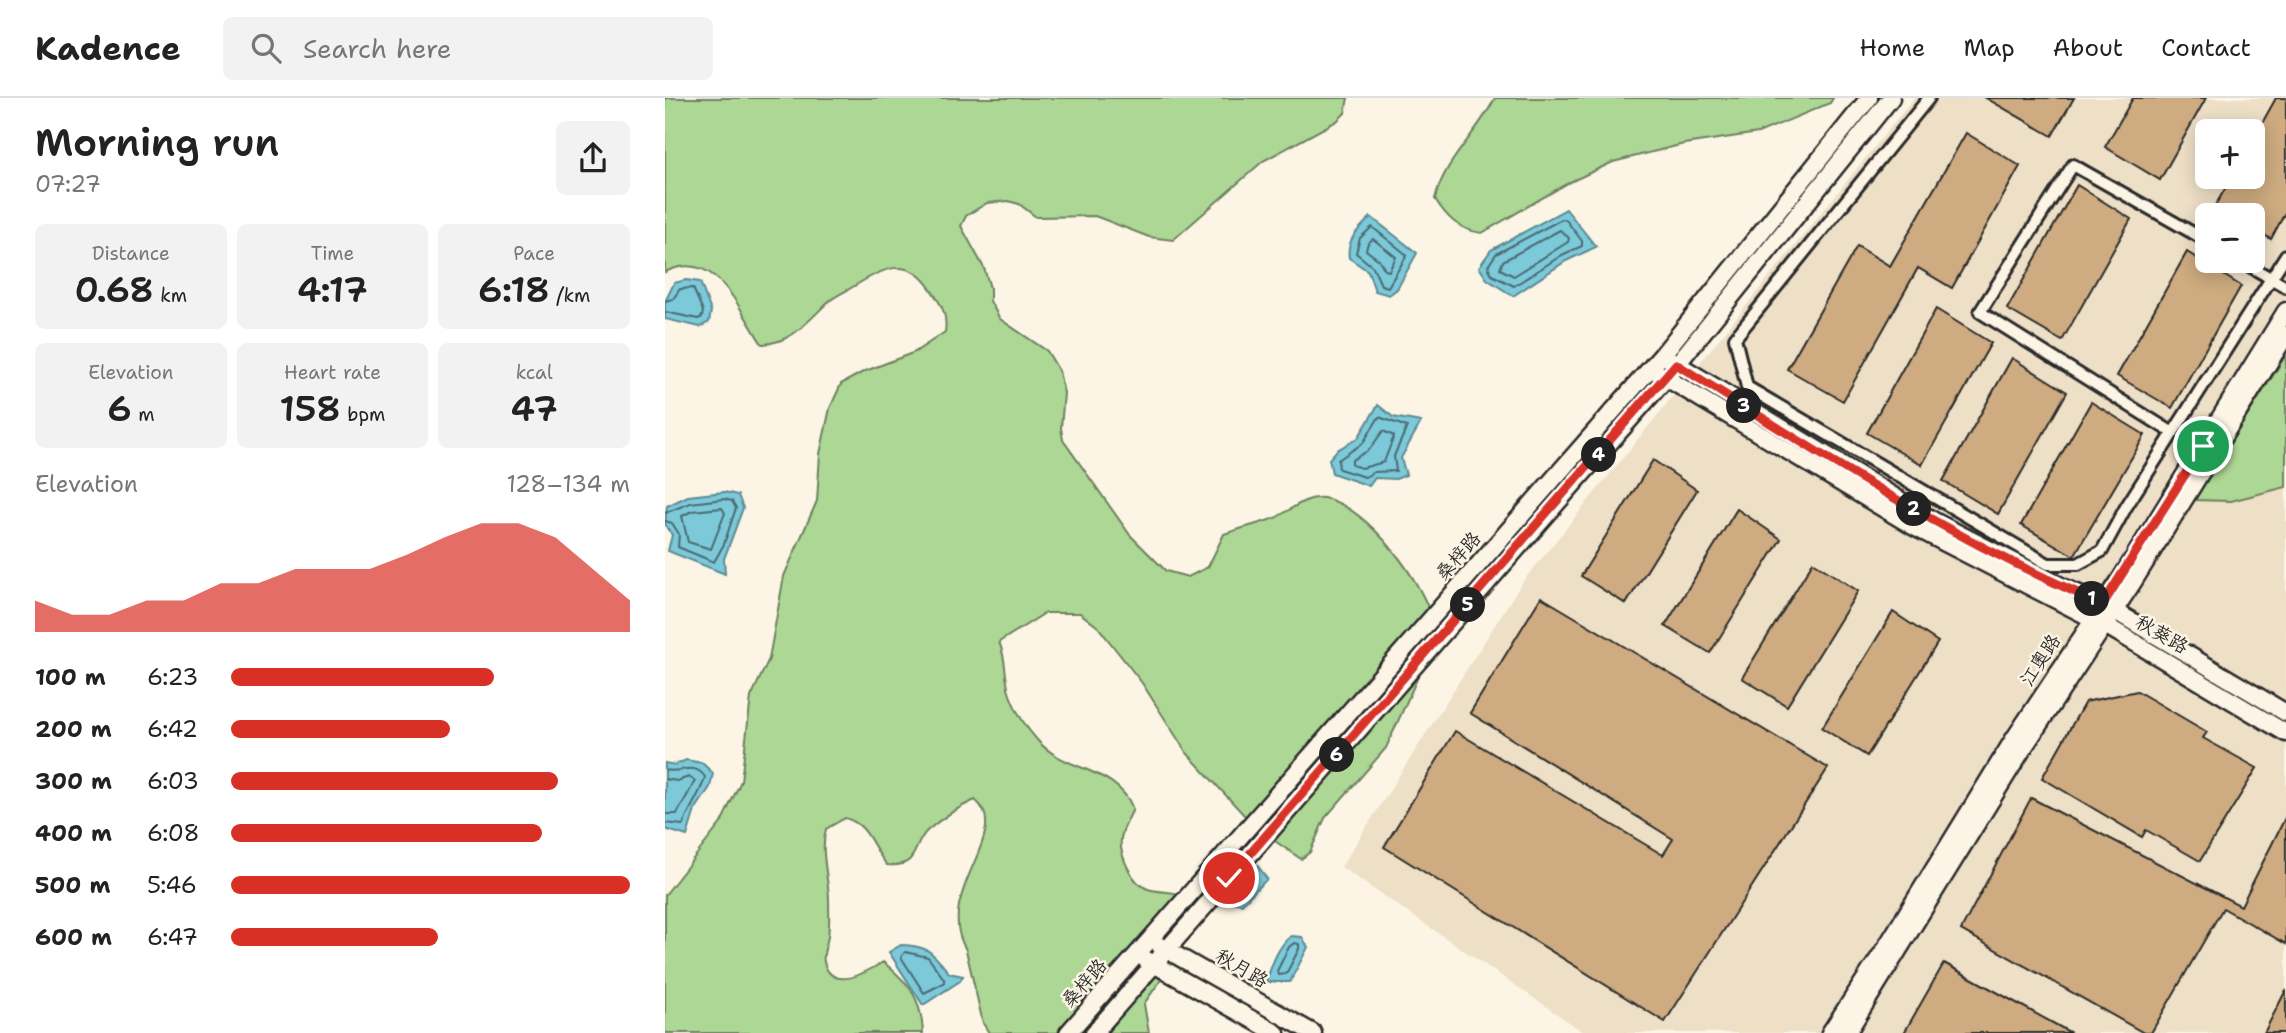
<!DOCTYPE html>
<meta charset="utf-8">
<style>
:root{--surface:#fff;--page:#f2f2f2;--text:#222;--muted:#767676;--line:#e0e0e0;--accent:#d93025}
body{margin:0;font-family:"Shantell Sans","LXGW WenKai TC",sans-serif;background:var(--page);color:var(--text);height:100vh;display:flex;flex-direction:column;font-size:26px;white-space:nowrap}
*{box-sizing:border-box;margin:0}
p{font-size:23px;color:var(--muted)}
.icon{flex:none;width:38px;height:38px;fill:none;stroke:currentColor;stroke-width:2;stroke-linecap:round;stroke-linejoin:round}
.map{position:relative;flex:1;overflow:hidden}
.sheet{display:flex;flex-direction:column;background:var(--surface);width:665px}
.sheet>*{flex:none}
.fabs{position:absolute;left:1530px;top:21px;display:grid;gap:14px}
.fabs a{display:grid;place-items:center;width:70px;height:70px;border-radius:10px;background:var(--surface);box-shadow:0 4px 18px #0003;font-size:35px}
.pin{position:absolute;display:grid;place-items:center;width:60px;height:60px;color:#fff;margin:-30px;border:4px solid #fff;border-radius:50%;box-shadow:0 2px 7px #0007}
.km{position:absolute;width:35px;height:35px;margin:-18px;border-radius:50%;background:#222;color:#fff;font-size:19px;line-height:35px;text-align:center}
.round{display:grid;place-items:center;flex:none;width:74px;height:74px;border-radius:10px;background:var(--page)}
.summary{display:flex;align-items:center;justify-content:space-between;height:119px;padding:0 35px}
h1{font-size:38px;font-weight:600;line-height:52px}
.stats{display:grid;grid-template-columns:repeat(3,1fr);gap:10px;height:119px;padding:7px 35px}
.stats div{display:grid;align-content:center;border-radius:10px;background:var(--page);text-align:center}
.stats b{font-size:35px;font-weight:600}
.stats small{font-size:19px;font-weight:400}
.stats p{font-size:19px}
.chart{height:196px;padding:14px 35px}
.chart p{display:flex;justify-content:space-between}
.chart svg{width:100%;height:126px;margin-top:7px;fill:var(--accent);opacity:.7}
ul{padding:0 35px;list-style:none;font-size:23px}
li{display:grid;grid-template-columns:112px 84px 1fr;align-items:center;height:52px}
li i{height:18px;border-radius:9px;background:var(--accent)}
header{display:flex;align-items:center;gap:42px;box-sizing:border-box;height:98px;padding:0 35px;background:var(--surface);border-bottom:2px solid var(--line)}
header strong{font-size:33px}
nav{display:flex;gap:38px;margin-inline-start:auto;font-size:24px}
.search{width:490px;height:63px;background:var(--page);display:flex;align-items:center;gap:18px;box-sizing:border-box;padding:0 24px;border-radius:10px;color:var(--muted);font-size:26px}
main{display:flex;flex:1;min-height:0}
.map>svg:first-child{display:block}
.built{fill:#eedfc7;fill-rule:evenodd}
.green{fill:#add795;stroke:#6c8160;stroke-width:2}
.water{fill:#7bc9d9;stroke:#5b8a93;stroke-width:2}
.lines{fill:none;stroke-linecap:round;stroke-linejoin:round}
.shore{stroke:#4b6a71;stroke-width:2}
.building{fill:#ceab80;stroke:#2b2b2b;stroke-width:2}
.street-casing{stroke:#2b2b2b;stroke-width:16}
.secondary-casing{stroke:#2b2b2b;stroke-width:21}
.street{stroke:#fcf5e5;stroke-width:10}
.secondary{stroke:#fcf5e5;stroke-width:16}
.route-casing{stroke:#fff;stroke-width:14}
.route{stroke:#d93025;stroke-width:9}
.labels{text-anchor:middle;dominant-baseline:central;stroke-width:5;stroke-linejoin:round;paint-order:stroke}
.street-label{font-size:19px;fill:#2b2b2b;stroke:#fcf5e5}
</style>
<header>
<strong>Kadence</strong>
<div class="search"><svg class="icon" aria-label="search" viewBox="0 0 24 24"><circle cx="10" cy="10" r="6"/><path d="M15 15l6 6"/></svg>Search here</div>
<nav><a>Home</a><a>Map</a><a>About</a><a>Contact</a></nav>
</header>
<main>
<section class="sheet">
<div class="summary"><div><h1>Morning run</h1><p>07:27</p></div><a class="round"><svg class="icon" aria-label="share" viewBox="0 0 24 24"><path d="M12 15V3M7 8l5-5 5 5M5 13v7h14v-7"/></svg></a></div>
<div class="stats">
<div><p>Distance</p><b>0.68<small> km</small></b></div>
<div><p>Time</p><b>4:17</b></div>
<div><p>Pace</p><b>6:18<small> /km</small></b></div>
</div>
<div class="stats">
<div><p>Elevation</p><b>6<small> m</small></b></div>
<div><p>Heart rate</p><b>158<small> bpm</small></b></div>
<div><p>kcal</p><b>47</b></div>
</div>
<div class="chart"><p><span>Elevation</span>128–134 m</p>
<svg viewBox="0 0 160 44" preserveAspectRatio="none"><path d="M0 44V33L10 38L20 38L30 33L40 33L50 27L60 27L70 22L80 22L90 22L100 17L110 11L120 6L130 6L140 11L150 22L160 33V44z"/></svg>
</div>
<ul>
<li><b>100 m</b>6:23<i style="width:66%"></i></li>
<li><b>200 m</b>6:42<i style="width:55%"></i></li>
<li><b>300 m</b>6:03<i style="width:82%"></i></li>
<li><b>400 m</b>6:08<i style="width:78%"></i></li>
<li><b>500 m</b>5:46<i style="width:100%"></i></li>
<li><b>600 m</b>6:47<i style="width:52%"></i></li>
</ul>
</section>
<div class="map">
<svg width="1621" height="935" viewBox="0 0 1621 935">
<rect width="100%" height="100%" fill="#fcf5e5"/>
<filter id="ink" filterUnits="userSpaceOnUse"><feTurbulence type="fractalNoise" baseFrequency=".0143" numOctaves="2"/><feDisplacementMap in="SourceGraphic" scale="14" xChannelSelector="R" yChannelSelector="G"/><feConvolveMatrix kernelMatrix="1 2 1 2 8 2 1 2 1" color-interpolation-filters="sRGB"/></filter>
<g filter="url(#ink)">
<path class="built" d="M1249,0H1621V935H920L676,769L856,486ZM1542,33H1587V79H1542ZM1542,117H1587V163H1542Z"/>
<g class="green">
<path d="M0,0H683L680,15L672,23L598,63L508,142L484,139L430,118L371,119L354,106L343,103L322,105L301,118L296,128L319,170L325,190V203L335,221L382,253L394,273L399,295L396,330L398,342L465,437L501,473L523,479L543,469L559,436C576,430 594,426 610,420C625,413 641,397 659,400C702,408 762,487 769,529C772,543 764,563 755,574L721,650L660,720L645,754L636,761L591,730L521,654L477,585L433,529L415,515H380L334,544C342,561 339,580 345,597C351,613 362,631 373,643C400,674 452,669 468,711C464,720 457,731 456,741C454,756 467,786 483,791C499,797 530,788 528,816C526,845 495,882 479,906L484,935H324L318,925L301,852C267,796 350,734 310,702C294,709 277,720 263,732C246,747 255,770 222,767C206,749 205,727 180,720L161,731C155,752 163,778 164,800C164,813 165,826 163,838C162,846 157,857 159,864C167,895 202,874 218,864C245,886 256,899 258,935H0V797L56,725L76,683L86,599L104,561L119,478L152,403L155,356L165,310L176,286L198,274L250,254L280,234C283,215 275,205 265,190C243,157 217,171 191,187C182,193 171,197 163,204C144,222 126,246 97,246C73,211 52,149 0,174Z"/>
<path d="M830,0H1168L1165,5L1093,35L1019,46L948,64L903,85L817,135C794,132 782,120 770,101C779,62 813,35 830,0Z"/>
<polygon points="1621,257 1621,389 1566,403 1529,402"/>
</g>
<g class="water">
<polygon points="901,111 931,149 901,163 848,198 822,181 814,169 826,152"/>
<path d="M706,119L752,155L732,191L724,197L710,193L703,173L684,160C681,141 694,131 706,119Z"/>
<polygon points="21,182 35,184 46,213 44,224 35,229 0,221 0,204 9,185"/>
<polygon points="713,307 728,319 756,324 736,360 741,377 731,381 710,380 704,388 667,375 664,361 672,352 693,340"/>
<polygon points="59,394 73,397 78,410 59,461 60,476 3,453 7,437 0,426 2,408 23,398"/>
<polygon points="21,662 37,665 48,675 45,689 30,712 22,738 0,731 0,665 10,667"/>
<polygon points="574,754 584,756 602,781 577,806 566,804 560,789 557,764 565,755"/>
<path d="M626,838L637,839L643,849L625,884H601C607,867 612,849 626,838Z"/>
<path d="M236,847C264,848 267,854 284,875L298,878L295,883L258,907L224,854Z"/>
</g>
<g class="lines">
<g class="shore">
<polygon points="897,121 901,122 917,143 917,148 897,157 849,188 827,177 823,168 831,156"/>
<polygon points="707,129 742,157 723,189 716,187 708,169 691,155 695,140"/>
<polygon points="895,132 904,140 903,144 849,178 835,171 838,163"/>
<polygon points="708,141 731,159 724,173 720,172 714,162 701,152 703,145"/>
<polyline points="0,203 8,201 15,191 28,190 38,213 37,219 33,221 0,214"/>
<polygon points="714,319 742,329 729,358 731,373 709,374 700,379 674,371 673,362 698,345"/>
<polygon points="718,333 729,338 719,364 697,370 687,367 687,362 704,352"/>
<polygon points="57,410 60,415 46,451 23,444 17,418 27,413"/>
<polyline points="0,415 25,405 59,401 67,403 71,410 59,446 49,464 13,449 14,436 7,425 0,423"/>
<path d="M0,672C16,676 29,663 40,679C37,693 24,711 18,727L0,725"/>
<polyline points="0,681 12,683 24,679 30,683 12,716 0,716"/>
<polygon points="629,845 634,846 634,851 621,876 614,877 612,873 624,849"/>
<polygon points="240,854 263,859 279,881 279,885 259,895 236,859"/>
</g>
</g>
<g class="building">
<polygon points="1321,0 1409,0 1387,38"/>
<polygon points="1468,0 1541,0 1495,82 1440,49"/>
<polygon points="1611,0 1621,0 1621,113 1606,141 1587,130 1587,117 1566,117 1550,108 1567,79 1587,79 1587,43"/>
<polygon points="1301,35 1355,68 1287,190 1253,170 1178,303 1122,271 1192,148 1225,168"/>
<polygon points="1412,87 1466,121 1397,243 1342,211"/>
<polygon points="1522,154 1576,188 1507,310 1452,278"/>
<polygon points="1271,211 1326,245 1257,367 1202,335"/>
<polygon points="1347,260 1402,294 1333,416 1278,383"/>
<polygon points="1426,304 1480,337 1409,458 1356,427"/>
<polygon points="988,362 1032,392 961,506 916,478"/>
<polygon points="1072,411 1116,441 1045,555 1000,528"/>
<polygon points="1148,464 1193,493 1122,608 1077,580"/>
<polygon points="876,499 1163,670 1000,924 719,749 790,633 998,757 1008,741 805,615"/>
<polygon points="1228,514 1273,544 1202,658 1157,630"/>
<polygon points="1472,593 1542,634 1538,640 1592,670 1535,763 1481,732 1477,739 1377,680 1420,604"/>
<polygon points="1366,700 1576,808 1621,718 1621,846 1558,810 1486,935 1479,935 1296,832"/>
<polygon points="1279,865 1406,935 1239,935"/>
<polygon points="1621,892 1621,935 1599,935"/>
</g>
<g class="lines">
<defs>
<g id="street">
<polyline points="1264,0 1070,240 1082,289 1383,466 1413,466 1437,453 1461,409 1621,157"/>
<polyline points="1576,163 1621,189"/>
<polyline points="1508,335 1315,214 1408,67 1542,143"/>
</g>
<g id="secondary">
<polyline points="1004,261 1269,423 1400,490 1438,506 1621,615"/>
<polyline points="993,275 1251,430 1440,527 1621,635"/>
<polyline points="495,848 648,935"/>
<polyline points="480,861 611,935"/>
<polyline points="403,935 998,256 1204,0"/>
<polyline points="429,935 1001,280 1226,0"/>
<polyline points="1165,935 1220,851 1349,641 1455,482 1621,213"/>
<polyline points="1182,935 1357,652 1468,484 1621,237"/>
</g>
</defs>
<use href="#street" class="street-casing"/>
<use href="#secondary" class="secondary-casing"/>
<use href="#street" class="street"/>
<use href="#secondary" class="secondary"/>
</g>
</g>
<g class="lines" filter="url(#ink)">
<defs>
<path id="route" d="M564,780L1011,266C1149,352 1288,443 1438,506L1538,348"/>
</defs>
<use href="#route" class="route-casing"/>
<use href="#route" class="route"/>
</g>
<g class="labels">
<g class="street-label">
<text transform="translate(793 458) rotate(-49)">桑梓路</text>
<text transform="translate(1497 536) rotate(30)">秋葵路</text>
<text transform="translate(1375 562) rotate(-57)">江奥路</text>
<text transform="translate(577 870) rotate(30)">秋月路</text>
<text transform="translate(419 885) rotate(-49)">桑梓路</text>
</g>
</g>
</svg>
<div class="fabs">
<a>+</a>
<a>−</a>
</div>
<div class="pin" style="left:1538px;top:348px;background:#1e9e55"><svg class="icon" aria-label="arrive" viewBox="0 0 24 24"><path d="M6 21V4h12l-3 4 3 4H6"/></svg></div>
<div class="pin" style="left:564px;top:780px;background:#d93025"><svg class="icon" aria-label="check" viewBox="0 0 24 24"><path d="M5 12l5 5 9-10"/></svg></div>
<b class="km" style="left:1427px;top:501px">1</b>
<b class="km" style="left:1249px;top:411px">2</b>
<b class="km" style="left:1079px;top:308px">3</b>
<b class="km" style="left:934px;top:357px">4</b>
<b class="km" style="left:803px;top:507px">5</b>
<b class="km" style="left:672px;top:657px">6</b>
</div>
</main>
